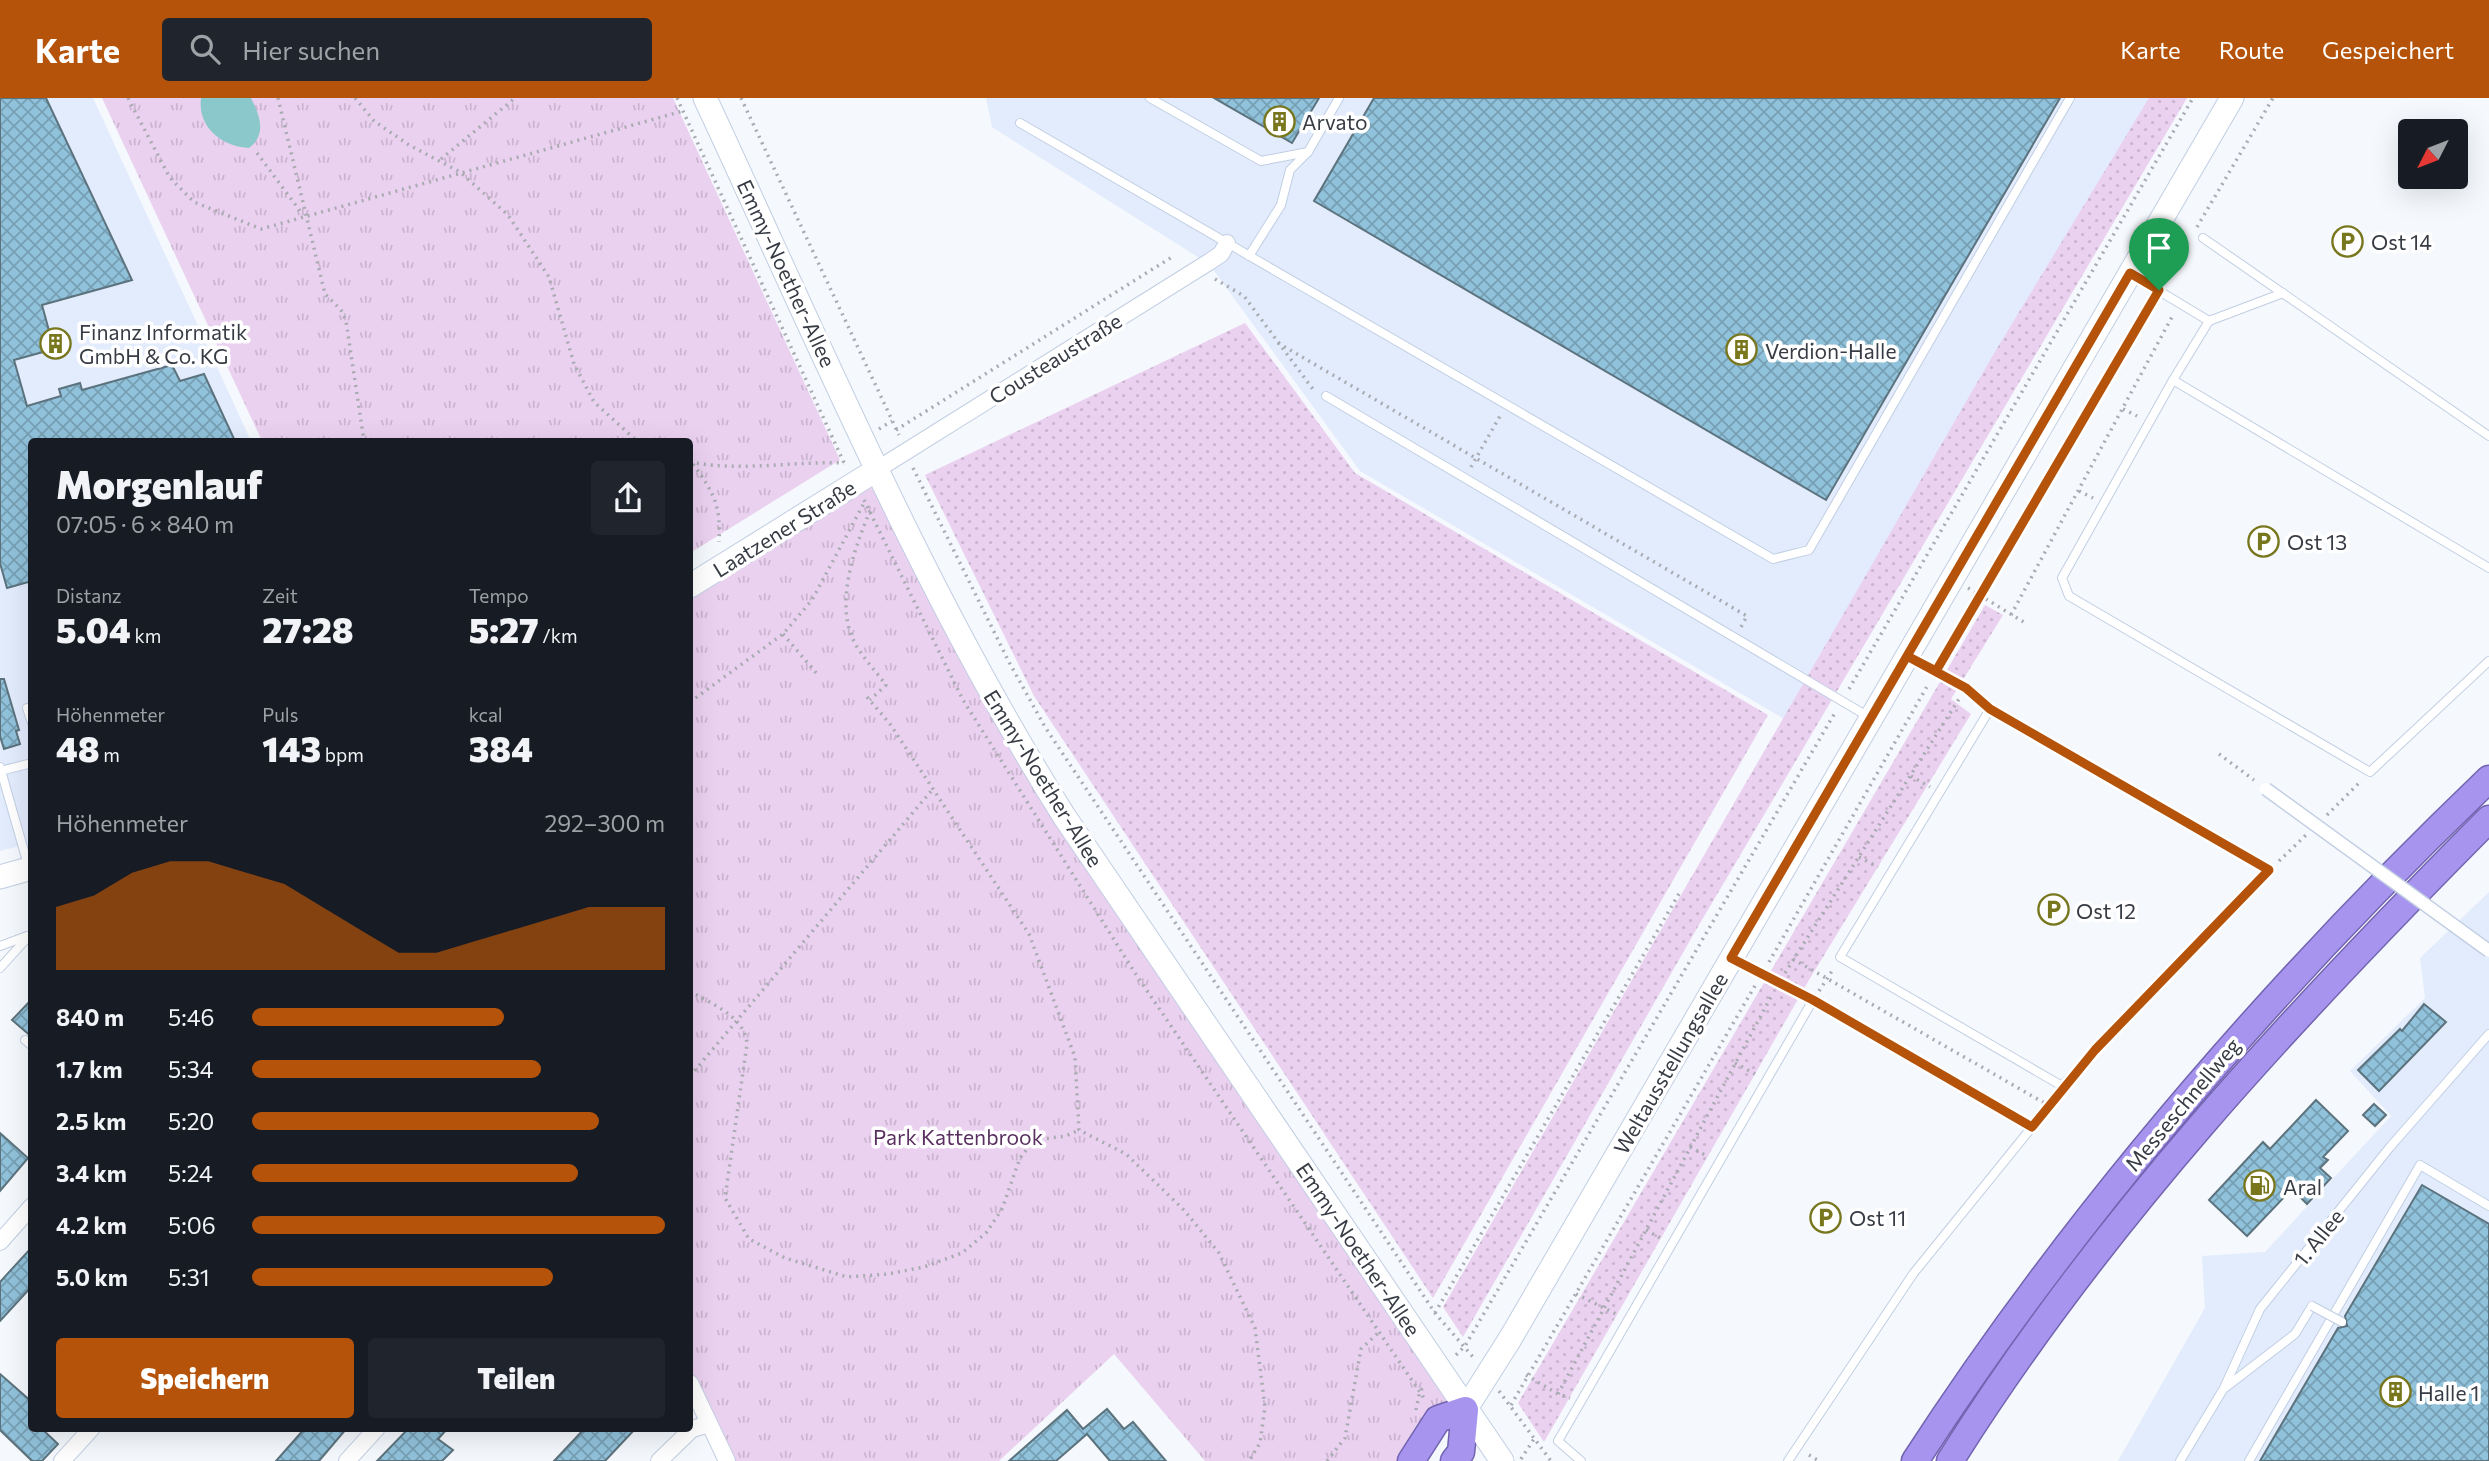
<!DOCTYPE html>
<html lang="de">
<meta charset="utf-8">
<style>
:root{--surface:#171b24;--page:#20242c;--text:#f1f3f6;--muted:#9ea1a6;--accent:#b45309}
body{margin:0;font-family:Commissioner,sans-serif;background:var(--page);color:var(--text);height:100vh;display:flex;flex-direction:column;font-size:26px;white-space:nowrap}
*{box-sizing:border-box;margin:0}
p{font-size:23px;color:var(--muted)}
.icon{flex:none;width:38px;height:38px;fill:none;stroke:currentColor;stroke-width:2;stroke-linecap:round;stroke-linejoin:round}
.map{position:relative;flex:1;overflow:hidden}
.side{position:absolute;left:28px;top:340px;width:665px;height:994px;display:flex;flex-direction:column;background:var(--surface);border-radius:7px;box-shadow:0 7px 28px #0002}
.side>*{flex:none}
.needle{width:46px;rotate:228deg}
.controls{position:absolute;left:2398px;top:21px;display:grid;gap:14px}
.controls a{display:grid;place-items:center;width:70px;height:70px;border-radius:7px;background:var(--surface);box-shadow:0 7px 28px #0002;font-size:35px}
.pin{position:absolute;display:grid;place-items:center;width:60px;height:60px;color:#fff;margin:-72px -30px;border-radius:50% 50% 50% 0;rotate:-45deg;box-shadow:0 0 7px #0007}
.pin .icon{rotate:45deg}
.round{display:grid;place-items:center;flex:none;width:74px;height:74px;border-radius:7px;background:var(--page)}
.head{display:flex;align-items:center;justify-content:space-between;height:119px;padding:0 28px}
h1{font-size:38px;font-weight:800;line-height:52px}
.figures{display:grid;grid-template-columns:repeat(3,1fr);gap:10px;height:119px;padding:7px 28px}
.figures div{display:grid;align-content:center}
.figures b{font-size:35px;font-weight:800}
.figures small{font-size:19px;font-weight:400}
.figures p{font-size:19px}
.chart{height:196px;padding:14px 28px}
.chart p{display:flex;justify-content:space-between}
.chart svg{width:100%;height:126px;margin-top:7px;fill:var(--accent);opacity:.7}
.cta{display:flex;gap:14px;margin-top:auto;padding:14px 28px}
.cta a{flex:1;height:80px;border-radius:7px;background:var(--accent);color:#fff;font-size:28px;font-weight:800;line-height:80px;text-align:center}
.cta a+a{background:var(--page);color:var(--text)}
ul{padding:0 28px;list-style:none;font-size:23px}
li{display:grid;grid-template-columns:112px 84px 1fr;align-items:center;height:52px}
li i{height:18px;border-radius:9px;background:var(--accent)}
header{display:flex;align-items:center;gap:42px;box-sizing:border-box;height:98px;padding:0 35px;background:var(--accent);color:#fff}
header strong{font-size:33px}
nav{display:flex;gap:38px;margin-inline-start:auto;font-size:24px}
.search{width:490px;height:63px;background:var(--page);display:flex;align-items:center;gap:18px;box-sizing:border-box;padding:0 24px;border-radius:7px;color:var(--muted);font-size:26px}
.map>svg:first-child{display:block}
.built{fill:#e2ecfd}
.grass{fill:url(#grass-dots)}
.park{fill:url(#park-tufts)}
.water{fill:#8bc8cb}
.building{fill:url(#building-cross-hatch);stroke:#5c737e;stroke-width:2}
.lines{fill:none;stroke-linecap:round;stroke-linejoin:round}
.service-casing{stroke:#c1cee3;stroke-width:10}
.minor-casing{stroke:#c1cee3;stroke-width:18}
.secondary-casing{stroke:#c1cee3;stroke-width:25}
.trunk-casing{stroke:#7264b0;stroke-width:29}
.path{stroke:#a8abb1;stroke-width:3.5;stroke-dasharray:2 5;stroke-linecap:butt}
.service{stroke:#fff;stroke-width:8}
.minor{stroke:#fff;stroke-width:16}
.secondary{stroke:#fff;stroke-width:23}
.trunk{stroke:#a794ee;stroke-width:26}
.service-bridge-casing{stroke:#c1cee3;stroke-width:10;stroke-linecap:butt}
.pedestrian-bridge-casing{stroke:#c1cee3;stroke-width:15;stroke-linecap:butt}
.service-bridge{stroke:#fff;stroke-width:8}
.pedestrian-bridge{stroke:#fff;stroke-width:12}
.route-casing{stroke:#fff;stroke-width:14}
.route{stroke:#b45309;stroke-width:9}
.labels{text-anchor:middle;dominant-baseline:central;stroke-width:7;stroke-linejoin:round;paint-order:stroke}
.poi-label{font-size:21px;fill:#373c44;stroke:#fff;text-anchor:start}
.street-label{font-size:21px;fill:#373c44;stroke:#fff}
.park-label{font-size:21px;fill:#593060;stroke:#fff}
</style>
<header>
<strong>Karte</strong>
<div class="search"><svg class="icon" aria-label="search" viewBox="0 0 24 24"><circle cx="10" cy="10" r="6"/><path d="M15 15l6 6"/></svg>Hier suchen</div>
<nav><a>Karte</a><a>Route</a><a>Gespeichert</a></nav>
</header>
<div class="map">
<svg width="2489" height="1363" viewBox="0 0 2489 1363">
<defs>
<pattern id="grass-dots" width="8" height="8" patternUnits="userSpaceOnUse" patternTransform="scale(1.75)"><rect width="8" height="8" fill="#ebd1f0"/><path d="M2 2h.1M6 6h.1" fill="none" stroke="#cab4cf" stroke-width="1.8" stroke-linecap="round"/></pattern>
<pattern id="park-tufts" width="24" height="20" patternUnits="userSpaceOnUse" patternTransform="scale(1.75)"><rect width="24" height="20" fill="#ebd1f0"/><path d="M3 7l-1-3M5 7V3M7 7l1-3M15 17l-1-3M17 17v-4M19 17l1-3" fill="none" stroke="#cab4cf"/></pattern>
<pattern id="building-cross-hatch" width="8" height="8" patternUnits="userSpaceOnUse" patternTransform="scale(1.75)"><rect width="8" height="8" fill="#91c2db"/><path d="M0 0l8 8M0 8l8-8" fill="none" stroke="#779fb3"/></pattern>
</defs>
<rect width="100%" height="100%" fill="#f5f8fc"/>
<g class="built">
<polygon points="0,0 93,0 251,343 32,343 31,745 0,753"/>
<polygon points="986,0 2165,0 1798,629 1360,373 1209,166 992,29"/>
<polygon points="2489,794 2489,1363 2118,1363 2205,1210 2202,1158 2265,1154 2391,1018 2350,973 2425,900 2420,860"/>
</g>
<g class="grass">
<polygon points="2149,0 2187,0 1696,832 1463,1239 1443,1209 1993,257"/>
<polygon points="1245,225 1355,375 1768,617 1433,1200 1034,598 925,377"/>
<polygon points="1985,507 2003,517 1951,601 1971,616 1809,882 1544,1344 1518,1305"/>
</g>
<g class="park">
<polygon points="102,0 673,0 840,362 690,455 690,343 262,343"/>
<polygon points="878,371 972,562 1465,1312 1411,1363 1205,1363 1114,1256 999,1363 733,1363 690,1272 690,488"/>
</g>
<path class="water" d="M201,0H251C260,18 267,36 249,50C222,49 197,29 201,0Z"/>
<g class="building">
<polygon points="0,0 46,0 132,182 42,207 54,251 14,262 27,308 61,298 59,291 80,285 82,292 172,267 180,283 204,276 235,343 32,343 32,483 7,490 0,465"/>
<polygon points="1214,0 1319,0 1292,45"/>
<polygon points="1374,0 2060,0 1826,402 1314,103"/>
<polygon points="0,581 4,581 19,632 16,633 20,646 4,651 0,638"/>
<polygon points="32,901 32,939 12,922"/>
<polygon points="2424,906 2446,924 2379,993 2358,972 2400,931 2402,933"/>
<polygon points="2316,1002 2348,1033 2323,1059 2328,1062 2320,1070 2331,1080 2307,1106 2292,1091 2247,1138 2209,1102 2263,1044 2270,1051"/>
<polygon points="2374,1006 2386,1017 2375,1028 2363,1017"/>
<polygon points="0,1035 28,1060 0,1093"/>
<polygon points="2422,1087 2489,1126 2489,1363 2260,1363 2338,1230 2347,1228 2345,1218"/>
<polygon points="32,1149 32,1188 0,1223 0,1184"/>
<polygon points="0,1276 32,1304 32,1330 41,1330 58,1346 42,1363 32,1363 0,1332"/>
<polygon points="1107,1311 1124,1331 1133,1324 1166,1363 1110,1363 1087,1336 1056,1363 1009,1363 1067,1312 1083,1331"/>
<polygon points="305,1330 347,1330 319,1363 276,1363"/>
<polygon points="409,1330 448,1330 438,1341 453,1352 442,1363 377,1363"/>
<polygon points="585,1330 636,1330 605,1363 554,1363"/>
</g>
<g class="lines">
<defs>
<g id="service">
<polyline points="1150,0 1261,63 1308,54 1339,0"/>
<polyline points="1020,25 1773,461 1809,452 2070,0"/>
<polyline points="2203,140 2489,338"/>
<polyline points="1249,158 1281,107 1290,72 1308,54"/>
<polyline points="2131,176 2209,223"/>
<polyline points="2283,195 2209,223 2173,282 2489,470"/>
<polyline points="2173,282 2062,480 2069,498 2370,674 2489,563"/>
<polyline points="1326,298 1869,619"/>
<polyline points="1910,559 1966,591 1990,611 2269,772 2062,988 1840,859 1990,611"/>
<polyline points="27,610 32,625"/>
<polyline points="0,669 28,767"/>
<polyline points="0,673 32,665"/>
<polyline points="0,848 27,838"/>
<polyline points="1733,861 1813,902 2032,1029 1913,1176 1788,1363"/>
<polyline points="0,870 29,838"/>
<polyline points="25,942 32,948"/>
<polyline points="2226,1289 2295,1236 2312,1208"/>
<polyline points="1581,1363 1558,1343 1813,902"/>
<polyline points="2180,1363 2224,1290 2260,1211 2390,1049 2489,936"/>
<polyline points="2249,1363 2420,1067 2489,1108"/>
</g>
<g id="minor">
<polyline points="878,371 1209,164 1221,156 1227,145"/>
<polyline points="0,1144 32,1108"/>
<polyline points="690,1285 727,1363"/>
<polyline points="62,1363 92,1330"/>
<polyline points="347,1363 377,1330"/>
<polyline points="659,1363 692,1331 709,1326"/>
</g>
<g id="secondary">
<path d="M705,0C818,242 922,492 1064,718L1502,1363"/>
<polyline points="690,488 878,371"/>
<polyline points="0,779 32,770"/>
<polyline points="1465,1312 1510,1241 2232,0"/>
</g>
<g id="trunk">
<polyline points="1411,1363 1438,1321 1465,1312 1461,1354 1454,1363"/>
<path d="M1915,1363C2078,1112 2273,888 2489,681"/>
<path d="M1950,1363C2100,1124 2291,920 2489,721"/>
</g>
</defs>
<use href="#service" class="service-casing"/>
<use href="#minor" class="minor-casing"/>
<use href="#secondary" class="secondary-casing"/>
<use href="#trunk" class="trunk-casing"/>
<g class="path">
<polyline points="128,0 170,80 194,104 261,131 683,13"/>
<polyline points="278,0 325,196 341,212 346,223 364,343"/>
<polyline points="355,0 374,23 409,47 460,74 508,117 549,179 574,266 594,304 637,343"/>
<polyline points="677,0 845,367"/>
<polyline points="741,0 899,337"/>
<polyline points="257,55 303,117"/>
<polyline points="441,61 515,0"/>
<polyline points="2197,129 2273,0"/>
<polyline points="1215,181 1244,198 1315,294"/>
<polyline points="2165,183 2189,142"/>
<polyline points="1278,245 1747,518 1741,529"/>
<polyline points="2123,311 2137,318"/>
<polyline points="879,331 892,323"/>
<polyline points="896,332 1172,159"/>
<path d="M690,364C740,374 793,363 844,365"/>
<path d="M693,366C714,395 721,407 719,444"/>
<polyline points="1471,369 1500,318"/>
<polyline points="913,370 1009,564 1045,629 1435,1215 1473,1259"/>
<polyline points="2079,393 2093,400"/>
<polyline points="864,402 963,602 1135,875 1426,1303"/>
<path d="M870,413C855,449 836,501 852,539C859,556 875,572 886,587L870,602"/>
<polyline points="1968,490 2027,526"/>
<polyline points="2011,517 2173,217"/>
<polyline points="783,536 818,577"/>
<polyline points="1942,564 2152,205"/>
<polyline points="1849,591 2193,0"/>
<polyline points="867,599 890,626 1029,836 1075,959 1079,1032 1126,1056 1184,1112 1219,1155 1255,1230 1265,1309 1260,1345 1249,1363"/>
<polyline points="690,604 783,536 812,502 864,405"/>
<polyline points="2219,656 2254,682"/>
<polyline points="1911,678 1930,689"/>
<polyline points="2327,717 2361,683"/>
<polyline points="1859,759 1878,769"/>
<polyline points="2279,763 2306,737"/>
<polyline points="1793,861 2048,1007"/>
<polyline points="1769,864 1929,585"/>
<polyline points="1785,875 1959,601"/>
<path d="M690,893C711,906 745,918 747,946L725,1100L749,1141L785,1160L847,1179L888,1176L924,1169L962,1155L986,1135L1002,1111L1020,1060L1034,1042L1066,1038L1079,1032"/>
<polyline points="1819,893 1834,870"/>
<polyline points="1735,965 1755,976"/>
<polyline points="690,978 932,692"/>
<polyline points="2039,1019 2056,997"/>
<polyline points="1690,1049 1707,1058"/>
<polyline points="1646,1132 1662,1141"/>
<polyline points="1576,1196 1618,1217"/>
<polyline points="1435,1215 1680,794"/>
<polyline points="1456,1257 1465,1248 1836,613"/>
<polyline points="1526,1277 1558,1296 1570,1300"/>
<polyline points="1499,1293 1551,1363"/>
<polyline points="1558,1296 1772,897"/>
<polyline points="1511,1307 1756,886"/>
<polyline points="1416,1312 1420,1293 1426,1287"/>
<polyline points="1809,1357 1819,1363"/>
<polyline points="1521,1361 1534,1341"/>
<polyline points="1327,1363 1345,1340 1361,1251 1379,1234"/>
</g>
<use href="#service" class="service"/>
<use href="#minor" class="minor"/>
<use href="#secondary" class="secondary"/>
<use href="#trunk" class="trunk"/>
<defs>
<polyline id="service-bridge" points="2312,1208 2342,1224"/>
<polyline id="pedestrian-bridge" points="2266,691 2489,853"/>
</defs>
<use href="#service-bridge" class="service-bridge-casing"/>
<use href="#pedestrian-bridge" class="pedestrian-bridge-casing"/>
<use href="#service-bridge" class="service-bridge"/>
<use href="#pedestrian-bridge" class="pedestrian-bridge"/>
</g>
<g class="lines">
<defs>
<polyline id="route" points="2159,192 1936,573 1907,558 1731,860 1813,902 2032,1029 2095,952 2269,772 1990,611 1966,590 1907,558 2130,175 2159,192"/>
</defs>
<use href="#route" class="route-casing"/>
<use href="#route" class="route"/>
</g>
<defs>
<symbol id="building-ring" viewBox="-11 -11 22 22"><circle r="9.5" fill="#fff" stroke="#78771e" stroke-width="1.5"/><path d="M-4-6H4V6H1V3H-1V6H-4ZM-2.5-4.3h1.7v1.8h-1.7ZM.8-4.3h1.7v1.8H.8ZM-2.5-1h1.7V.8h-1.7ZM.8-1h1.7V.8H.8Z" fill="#78771e"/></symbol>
<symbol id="parking-ring" viewBox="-11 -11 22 22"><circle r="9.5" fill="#fff" stroke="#78771e" stroke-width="1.5"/><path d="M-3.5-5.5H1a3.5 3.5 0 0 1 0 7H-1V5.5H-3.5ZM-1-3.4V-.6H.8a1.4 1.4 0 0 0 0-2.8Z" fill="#78771e"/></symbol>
<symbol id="fuel-ring" viewBox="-11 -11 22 22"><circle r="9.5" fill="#fff" stroke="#78771e" stroke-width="1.5"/><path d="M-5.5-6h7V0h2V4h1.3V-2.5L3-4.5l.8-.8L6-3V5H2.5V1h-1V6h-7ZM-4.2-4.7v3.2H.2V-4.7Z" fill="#78771e"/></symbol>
</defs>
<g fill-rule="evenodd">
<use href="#building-ring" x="1262" y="6" width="35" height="35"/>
<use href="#parking-ring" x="2330" y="126" width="35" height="35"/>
<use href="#building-ring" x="38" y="228" width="35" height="35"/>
<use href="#building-ring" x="1724" y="234" width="35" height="35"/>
<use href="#parking-ring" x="2246" y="426" width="35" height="35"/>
<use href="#parking-ring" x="2036" y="794" width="35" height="35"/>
<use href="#fuel-ring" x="2242" y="1070" width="35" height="35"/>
<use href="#parking-ring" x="1808" y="1102" width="35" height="35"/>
<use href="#building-ring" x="2378" y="1276" width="35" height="35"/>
</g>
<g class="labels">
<g class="poi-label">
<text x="1302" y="23">Arvato</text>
<text x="2371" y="143">Ost 14</text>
<text x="79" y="233">Finanz Informatik<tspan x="79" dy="24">GmbH &amp; Co. KG</tspan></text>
<text x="1765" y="252">Verdion-Halle</text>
<text x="2287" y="443">Ost 13</text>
<text x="2076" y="812">Ost 12</text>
<text x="2283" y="1088">Aral</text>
<text x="1849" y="1119">Ost 11</text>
<text x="2418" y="1294">Halle 1</text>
</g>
<g class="street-label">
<text transform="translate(787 175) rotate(65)">Emmy-Noether-Allee</text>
<text transform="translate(1055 260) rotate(-32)">Cousteaustraße</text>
<text transform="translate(784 430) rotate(-32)">Laatzener Straße</text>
<text transform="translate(1044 680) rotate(58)">Emmy-Noether-Allee</text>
<text transform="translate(1670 965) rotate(-60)">Weltausstellungsallee</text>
<text transform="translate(2182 1006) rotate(-50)">Messeschnellweg</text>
<text transform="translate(2318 1139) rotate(-51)">1. Allee</text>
<text transform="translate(1359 1151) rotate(56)">Emmy-Noether-Allee</text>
</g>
<g class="park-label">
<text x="958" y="1038">Park Kattenbrook</text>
</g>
</g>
</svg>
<div class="controls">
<a><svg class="needle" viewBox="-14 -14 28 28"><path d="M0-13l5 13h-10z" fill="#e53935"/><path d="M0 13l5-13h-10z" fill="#9ea1a6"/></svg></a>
</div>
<div class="pin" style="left:2159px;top:192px;background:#1e9e55"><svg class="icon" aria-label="arrive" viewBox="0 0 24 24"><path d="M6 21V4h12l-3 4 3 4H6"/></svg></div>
<section class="side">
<div class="head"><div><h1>Morgenlauf</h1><p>07:05 · 6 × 840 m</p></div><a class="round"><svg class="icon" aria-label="share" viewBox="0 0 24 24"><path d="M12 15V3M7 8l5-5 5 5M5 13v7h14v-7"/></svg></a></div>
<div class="figures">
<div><p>Distanz</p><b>5.04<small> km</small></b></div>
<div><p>Zeit</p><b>27:28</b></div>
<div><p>Tempo</p><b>5:27<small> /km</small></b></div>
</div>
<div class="figures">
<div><p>Höhenmeter</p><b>48<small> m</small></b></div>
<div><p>Puls</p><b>143<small> bpm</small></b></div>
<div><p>kcal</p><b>384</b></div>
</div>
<div class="chart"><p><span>Höhenmeter</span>292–300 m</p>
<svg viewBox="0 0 160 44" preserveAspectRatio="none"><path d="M0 44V22L10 18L20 10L30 6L40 6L50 10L60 14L70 22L80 30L90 38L100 38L110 34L120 30L130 26L140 22L150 22L160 22V44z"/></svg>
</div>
<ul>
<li><b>840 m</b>5:46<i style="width:61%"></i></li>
<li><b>1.7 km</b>5:34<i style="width:70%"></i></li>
<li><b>2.5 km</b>5:20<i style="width:84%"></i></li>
<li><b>3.4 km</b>5:24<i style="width:79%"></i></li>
<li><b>4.2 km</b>5:06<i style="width:100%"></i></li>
<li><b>5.0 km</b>5:31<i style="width:73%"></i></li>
</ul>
<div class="cta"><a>Speichern</a><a>Teilen</a></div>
</section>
</div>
